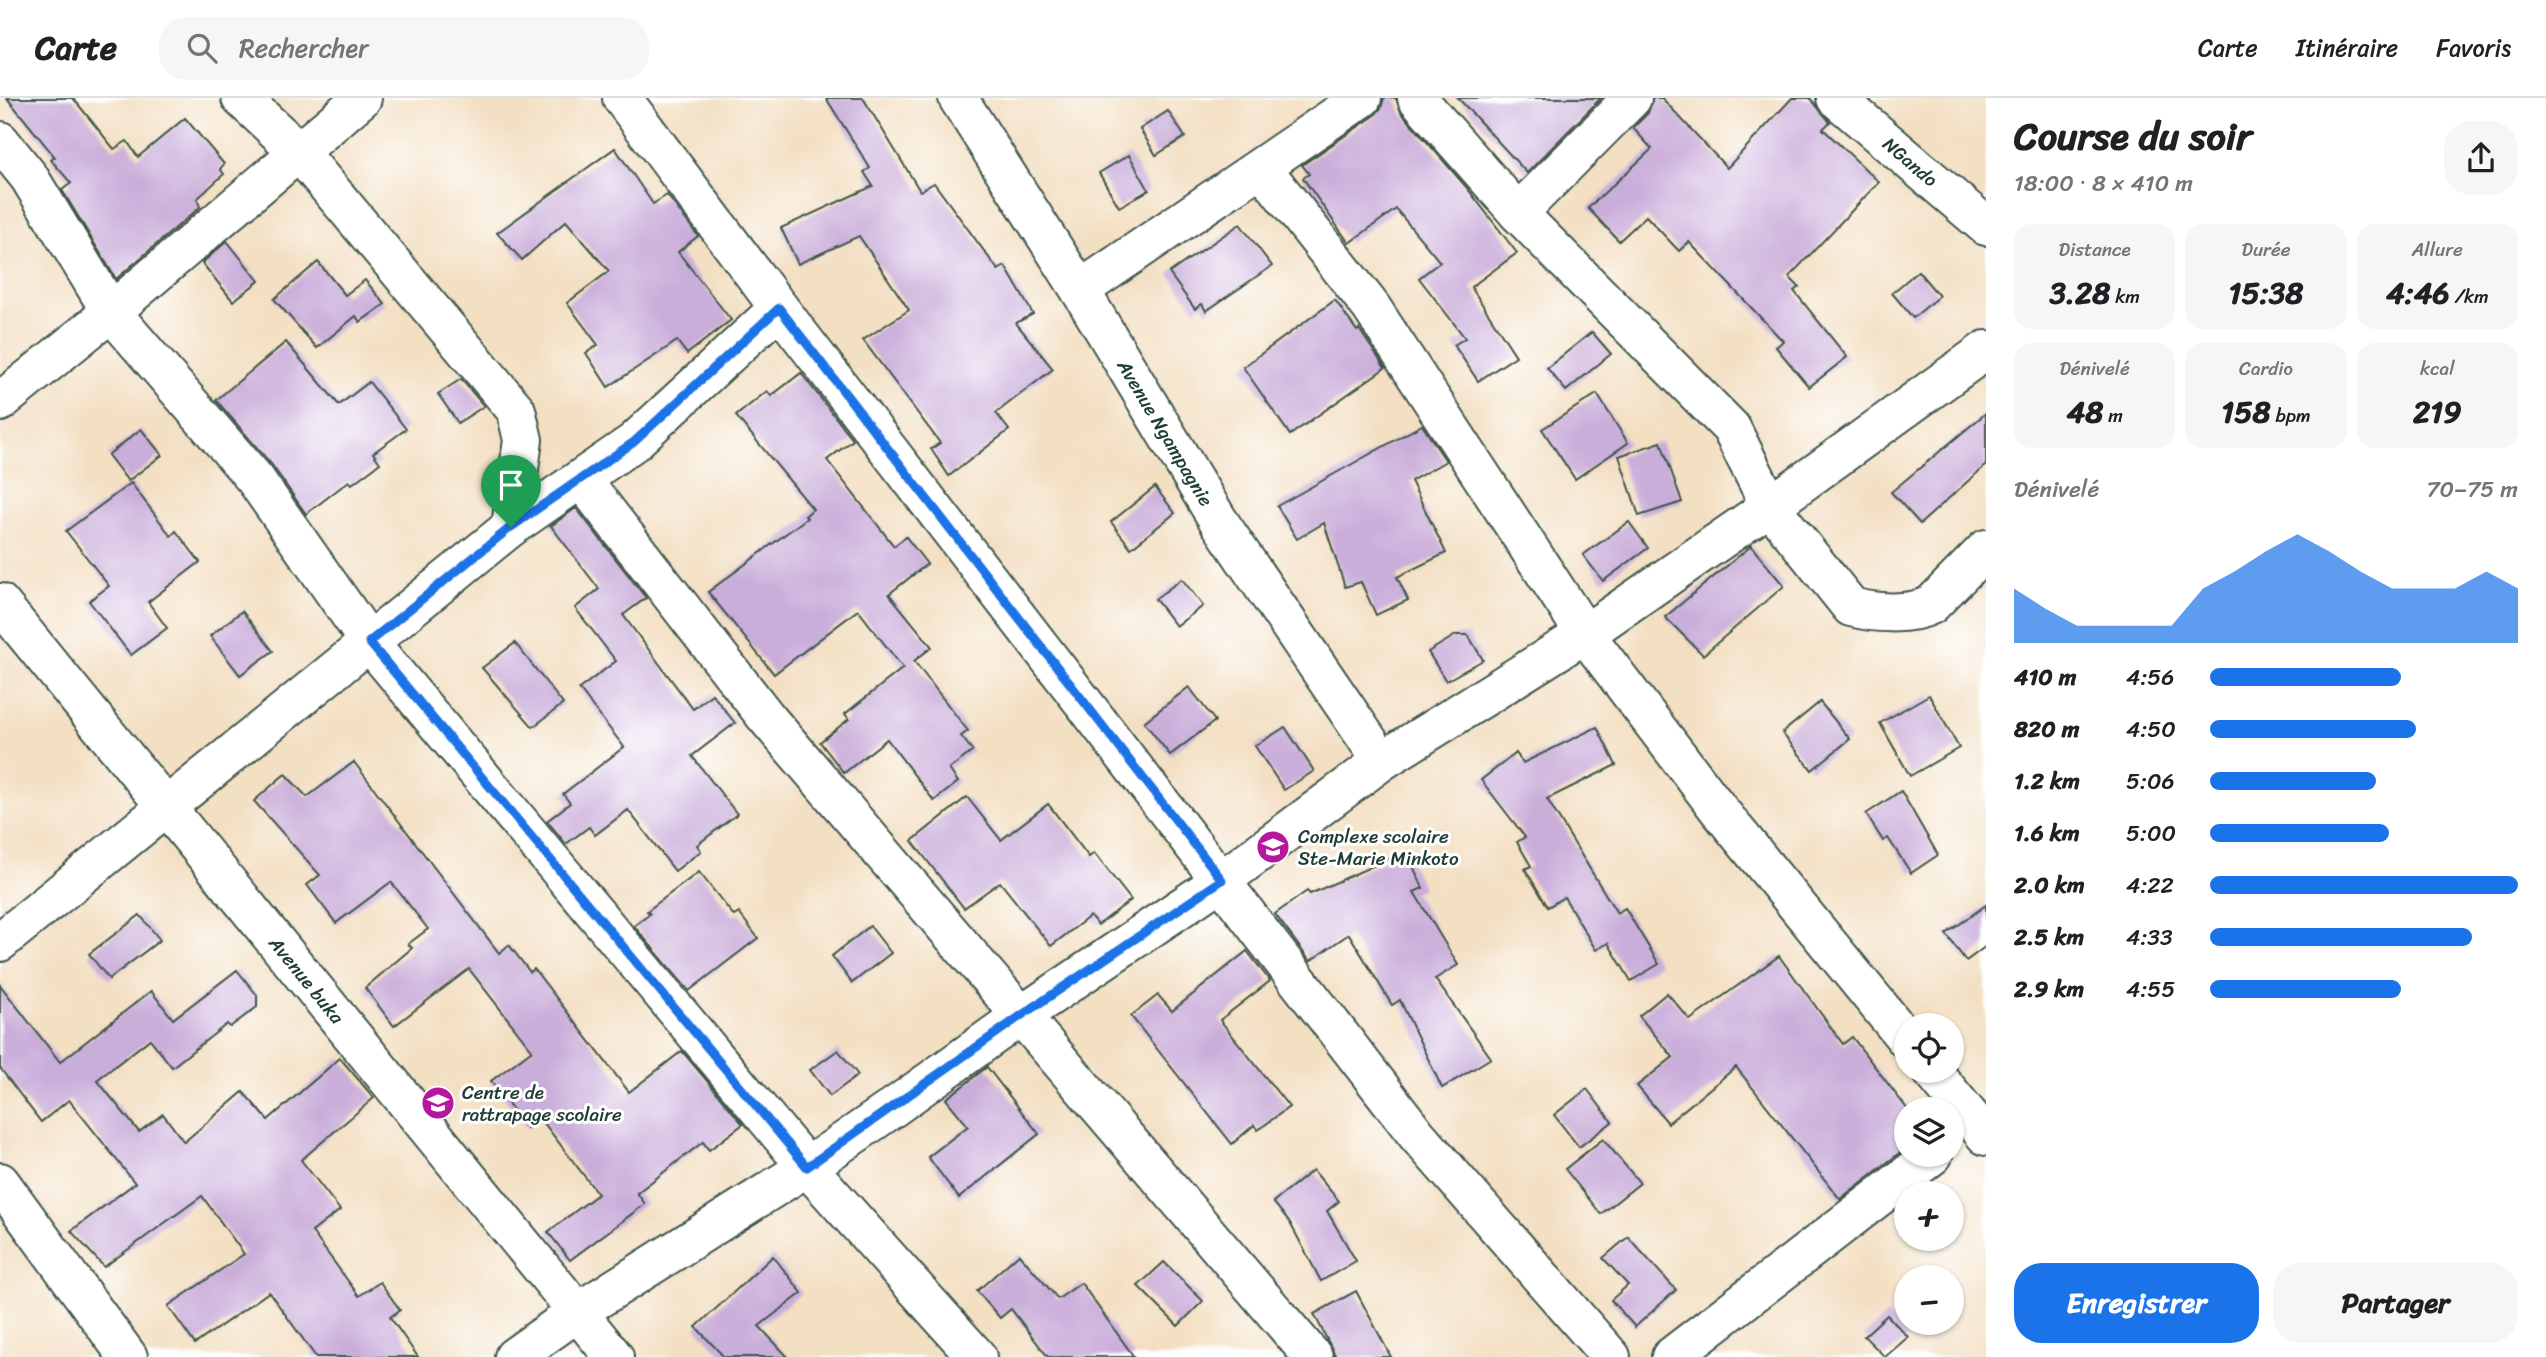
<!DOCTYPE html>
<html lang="fr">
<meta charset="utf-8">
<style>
:root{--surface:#fff;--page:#f6f6f6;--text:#202124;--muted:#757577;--line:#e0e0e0;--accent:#1a73e8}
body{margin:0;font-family:Sriracha,sans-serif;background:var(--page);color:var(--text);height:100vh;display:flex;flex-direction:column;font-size:26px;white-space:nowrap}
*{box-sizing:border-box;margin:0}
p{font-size:23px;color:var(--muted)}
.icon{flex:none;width:38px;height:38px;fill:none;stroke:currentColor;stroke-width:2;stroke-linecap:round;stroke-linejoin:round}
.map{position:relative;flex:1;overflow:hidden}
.details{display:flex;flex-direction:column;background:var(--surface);width:560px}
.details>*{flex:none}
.fabs{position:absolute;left:1894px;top:915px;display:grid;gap:14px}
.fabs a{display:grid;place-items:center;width:70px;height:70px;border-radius:50%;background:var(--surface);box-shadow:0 2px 5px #0004;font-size:35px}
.pin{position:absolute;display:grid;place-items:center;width:60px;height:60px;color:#fff;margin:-72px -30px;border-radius:50% 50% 50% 0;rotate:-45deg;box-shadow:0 0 7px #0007}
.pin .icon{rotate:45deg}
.round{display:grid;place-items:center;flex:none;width:74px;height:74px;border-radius:28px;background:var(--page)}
.headline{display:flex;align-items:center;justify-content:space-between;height:119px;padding:0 28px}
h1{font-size:38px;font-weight:700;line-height:52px}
.metrics{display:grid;grid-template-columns:repeat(3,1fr);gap:10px;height:119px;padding:7px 28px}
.metrics div{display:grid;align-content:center;border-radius:18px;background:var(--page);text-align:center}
.metrics b{font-size:30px;font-weight:700}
.metrics small{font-size:19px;font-weight:400}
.metrics p{font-size:19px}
.chart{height:196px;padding:14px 28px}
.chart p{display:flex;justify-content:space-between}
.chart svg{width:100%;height:126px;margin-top:7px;fill:var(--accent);opacity:.7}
.action{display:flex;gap:14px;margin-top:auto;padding:14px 28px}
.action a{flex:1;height:80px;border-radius:28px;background:var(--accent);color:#fff;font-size:28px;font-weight:700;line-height:80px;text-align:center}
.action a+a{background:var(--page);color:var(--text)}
ul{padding:0 28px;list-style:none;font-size:23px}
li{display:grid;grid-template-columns:112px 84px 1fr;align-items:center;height:52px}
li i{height:18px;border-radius:9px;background:var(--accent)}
header{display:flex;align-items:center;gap:42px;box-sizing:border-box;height:98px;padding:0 35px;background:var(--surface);border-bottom:2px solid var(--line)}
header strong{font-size:33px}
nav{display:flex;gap:38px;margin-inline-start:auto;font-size:24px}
.search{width:490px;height:63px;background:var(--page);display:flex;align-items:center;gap:18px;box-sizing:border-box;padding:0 24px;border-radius:28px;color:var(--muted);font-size:26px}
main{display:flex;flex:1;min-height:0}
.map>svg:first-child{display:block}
.building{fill:#caaeda}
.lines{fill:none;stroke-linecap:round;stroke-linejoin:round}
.minor-casing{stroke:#3f5549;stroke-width:42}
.minor{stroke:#fff;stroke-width:38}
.route-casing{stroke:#fff;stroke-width:14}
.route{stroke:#1a73e8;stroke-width:9}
.labels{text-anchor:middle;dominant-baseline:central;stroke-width:6;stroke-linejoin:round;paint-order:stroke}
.street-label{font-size:19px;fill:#1f3d34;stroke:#fff}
.poi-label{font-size:19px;fill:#1f3d34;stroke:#fff;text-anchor:start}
</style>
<header>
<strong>Carte</strong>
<div class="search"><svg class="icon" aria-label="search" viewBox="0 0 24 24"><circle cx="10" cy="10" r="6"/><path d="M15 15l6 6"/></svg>Rechercher</div>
<nav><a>Carte</a><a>Itinéraire</a><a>Favoris</a></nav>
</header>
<main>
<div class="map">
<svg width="1986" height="1259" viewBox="0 0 1986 1259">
<rect width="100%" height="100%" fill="#fff"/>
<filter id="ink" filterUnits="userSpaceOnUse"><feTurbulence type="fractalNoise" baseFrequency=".0143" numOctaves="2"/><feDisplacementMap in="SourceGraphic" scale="14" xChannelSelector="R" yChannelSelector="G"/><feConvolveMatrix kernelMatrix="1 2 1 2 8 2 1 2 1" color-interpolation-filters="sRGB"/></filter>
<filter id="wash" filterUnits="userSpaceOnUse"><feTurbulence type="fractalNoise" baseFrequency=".00686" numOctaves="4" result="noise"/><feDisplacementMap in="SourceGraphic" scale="28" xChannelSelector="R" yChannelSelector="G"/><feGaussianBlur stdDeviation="1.57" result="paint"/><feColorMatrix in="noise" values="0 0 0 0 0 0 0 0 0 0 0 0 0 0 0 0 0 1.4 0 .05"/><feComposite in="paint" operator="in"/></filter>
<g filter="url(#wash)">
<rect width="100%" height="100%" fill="#f3dfc2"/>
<g id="blocks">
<g class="building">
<polygon points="7,0 73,0 114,51 127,43 138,59 185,20 224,66 220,71 224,76 197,101 200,109 116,181 62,92 71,85 51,62 55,59"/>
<polygon points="826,0 863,0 920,93 934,85 998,172 1005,168 1033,216 1016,225 1053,271 996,315 1009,332 949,378 931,351 940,345 863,242 909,212 859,138 798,166 781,130 873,88 864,74 870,70"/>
<polygon points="1384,0 1396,0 1401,14 1467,90 1517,155 1471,189 1516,258 1478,283 1454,247 1465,240 1419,180 1440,164 1396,111 1349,145 1303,80 1309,76 1302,67 1374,18 1381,10"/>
<polygon points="1458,0 1601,0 1527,75"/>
<polygon points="1653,0 1662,0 1727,70 1792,0 1810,0 1830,24 1823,31 1879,84 1789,179 1799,189 1794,193 1847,259 1809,289 1776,249 1783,243 1689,144 1679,153 1646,118 1619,143 1588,110 1652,51 1633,30 1648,15"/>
<polygon points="1168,13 1185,39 1156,57 1140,31"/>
<polygon points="615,50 653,106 667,97 698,138 678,154 731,222 687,256 677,243 608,289 586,255 598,247 567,205 609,173 566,123 522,162 497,135"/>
<polygon points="1129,57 1149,92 1119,109 1099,75"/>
<polygon points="1240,126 1272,168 1206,213 1202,206 1195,211 1169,175"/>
<polygon points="227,143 259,183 233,203 202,165"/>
<polygon points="318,164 345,197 365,182 385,206 360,224 356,218 317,250 274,201"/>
<polygon points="1918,173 1939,198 1913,220 1892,195"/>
<polygon points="1335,202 1357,233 1359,231 1385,270 1290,337 1243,269"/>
<polygon points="1592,234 1611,256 1566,293 1547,270"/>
<polygon points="286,244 339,307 369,284 406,331 373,355 380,365 352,386 349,383 306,416 272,367 216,302"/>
<polygon points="801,275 853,342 827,362 894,448 906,439 927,466 889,496 932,549 914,563 968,633 961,638 973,653 949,671 958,684 934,703 887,641 844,675 820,644 849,621 845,616 903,570 858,512 774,576 708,494 807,420 805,418 813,411 736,318 767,293 771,298"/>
<polygon points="461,281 484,308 458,325 438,296"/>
<polygon points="1597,296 1628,345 1575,381 1542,331"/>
<polygon points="1986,315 1986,367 1920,426 1891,394"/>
<polygon points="1422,327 1446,363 1411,383 1446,455 1397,479 1408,502 1376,517 1361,484 1345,489 1324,425 1297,441 1277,408"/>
<polygon points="141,331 162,357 128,383 108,357"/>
<polygon points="1661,344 1682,404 1639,418 1619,358"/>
<polygon points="131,385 171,438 176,433 200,464 148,504 167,530 131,557 89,503 109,488 66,433"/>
<polygon points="1155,389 1175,415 1131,450 1111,424"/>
<polygon points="576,410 646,500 623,517 693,611 712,596 735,625 692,658 737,716 697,747 701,753 675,773 628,712 595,737 589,729 566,746 547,723 570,705 563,696 624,649 579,591 616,563 575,510 599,491 551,428"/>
<polygon points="1629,424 1648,450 1603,483 1583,457"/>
<polygon points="1751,448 1784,488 1703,557 1665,519"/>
<polygon points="1182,481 1203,508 1176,528 1155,501"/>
<polygon points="242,513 273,553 240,577 210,538"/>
<polygon points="1456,537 1468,537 1483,562 1446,583 1428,554"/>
<polygon points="515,545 563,606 533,629 482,570"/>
<polygon points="1189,589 1215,623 1170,657 1144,624"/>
<polygon points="1929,597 1959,650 1910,678 1880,625"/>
<polygon points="1820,604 1850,641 1812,672 1782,635"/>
<polygon points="1285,629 1314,673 1284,692 1255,648"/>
<polygon points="1597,629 1616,667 1547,701 1617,815 1625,810 1659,866 1631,883 1608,845 1596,852 1564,799 1548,809 1525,771 1531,768 1517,744 1525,739 1481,682 1516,655 1523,665"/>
<polygon points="354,664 499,855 509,847 530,874 534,871 629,994 682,953 743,1026 709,1052 703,1044 637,1095 645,1106 570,1162 548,1134 598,1096 540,1020 527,1030 491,983 532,952 469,871 394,928 365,890 412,850 408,846 428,831 391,784 336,825 307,787 320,777 254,703 285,676 307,699"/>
<polygon points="1901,693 1938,757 1911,775 1888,740 1883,743 1866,716"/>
<polygon points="967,699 1001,742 1048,706 1089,759 1094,755 1131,802 1098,827 1090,818 1051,848 1000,784 964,810 912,743"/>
<polygon points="1406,753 1423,790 1414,794 1458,867 1435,881 1491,960 1442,990 1400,902 1392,907 1349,836 1310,863 1275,816 1307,793 1310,796"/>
<polygon points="699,774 734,818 739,815 758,840 689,893 634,828 650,816 647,813"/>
<polygon points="1986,807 1986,848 1966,863 1946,836"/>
<polygon points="140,817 160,842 109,881 89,856"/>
<polygon points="870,828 891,855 852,885 832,858"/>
<polygon points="1247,853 1270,883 1220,922 1289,1009 1258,1032 1254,1027 1232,1046 1131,918 1158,897 1172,913"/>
<polygon points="1779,858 1843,946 1852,939 1908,1012 1906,1012 1906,1050 1840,1101 1736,969 1668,1025 1637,988 1673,959 1639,918 1667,895 1690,922"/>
<polygon points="237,872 257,897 257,909 230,929 227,926 172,969 150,941 97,982 139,1034 163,1016 184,1044 243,994 268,1022 340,960 374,1000 301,1062 340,1112 312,1134 359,1198 380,1184 400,1212 390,1219 418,1259 316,1259 269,1194 195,1246 168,1208 244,1156 202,1098 104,1169 71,1133 135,1085 69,1002 41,1024 0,970 0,887 60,964 151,893 173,921"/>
<polygon points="838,952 858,977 830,998 810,972"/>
<polygon points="987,969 1039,1036 959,1100 928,1059 968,1028 946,1001"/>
<polygon points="1587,991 1612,1024 1579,1049 1554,1017"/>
<polygon points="1603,1041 1640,1085 1601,1116 1565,1071"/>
<polygon points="1313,1072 1339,1103 1327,1113 1356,1163 1321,1183 1289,1123 1273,1104"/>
<polygon points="1628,1139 1676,1192 1635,1229 1611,1202 1628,1187 1603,1160"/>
<polygon points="1019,1156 1058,1201 1081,1185 1134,1259 1048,1259 1011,1211 1000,1220 977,1193"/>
<polygon points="773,1158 802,1195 759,1228 788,1259 724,1259 696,1229"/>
<polygon points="1164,1164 1203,1203 1178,1228 1138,1188"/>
<polygon points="1356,1193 1391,1259 1336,1259 1314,1216"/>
<polygon points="1887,1217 1908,1239 1885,1259 1864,1238"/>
</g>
</g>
</g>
<g filter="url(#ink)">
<use href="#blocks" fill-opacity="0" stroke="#3f5549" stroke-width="2"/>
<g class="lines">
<defs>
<g id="minor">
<polyline points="241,0 298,53 516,312 523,342 511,429"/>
<polyline points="622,0 779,210 1417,1037 1611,1259"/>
<path id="s1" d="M958,0L1080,192L1218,422L1382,663"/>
<path d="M1417,0L1518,115L1731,330L1770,408L1851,509C1874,515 1909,518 1931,507L1986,451"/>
<path id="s2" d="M1836,0L1986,128"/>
<polyline points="0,43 29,79 111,214 255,381 369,544 807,1069 977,1259"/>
<polyline points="1262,70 1371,209 1585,536 1719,712 1906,941"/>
<polyline points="1518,115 1632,0"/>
<polyline points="1080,192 1362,0"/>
<polyline points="0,304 111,214 362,0"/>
<polyline points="582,382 766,619 1313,1259"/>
<path id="s3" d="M0,505L614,1259"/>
<polyline points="0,844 511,429 634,344 779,210"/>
<polyline points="1932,973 1986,1038"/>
<polyline points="0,1084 128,1259"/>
<polyline points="514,1259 576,1215 807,1069 894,1009 1022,917 1222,782 1382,663 1585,536 1770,408 1986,252"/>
<polyline points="1671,1259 1933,1057"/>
</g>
</defs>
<use href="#minor" class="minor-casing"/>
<use href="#minor" class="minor"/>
</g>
</g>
<g class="lines" filter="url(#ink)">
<defs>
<polygon id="route" points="779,210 1222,782 1022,917 807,1069 369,544 511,429 634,344"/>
</defs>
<use href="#route" class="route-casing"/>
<use href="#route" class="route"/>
</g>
<defs>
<symbol id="school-disc" viewBox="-11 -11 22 22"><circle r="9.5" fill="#b5179e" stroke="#fff"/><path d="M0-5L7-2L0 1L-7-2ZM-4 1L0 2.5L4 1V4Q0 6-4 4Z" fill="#fff"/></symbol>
</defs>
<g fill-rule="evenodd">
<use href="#school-disc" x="1254" y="730" width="38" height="38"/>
<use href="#school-disc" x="419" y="986" width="38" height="38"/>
</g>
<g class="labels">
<g class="street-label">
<text stroke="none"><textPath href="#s2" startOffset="98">NGando</textPath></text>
<text stroke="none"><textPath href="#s1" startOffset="394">Avenue Ngampagnie</textPath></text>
<text stroke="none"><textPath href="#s3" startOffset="486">Avenue buka</textPath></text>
</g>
<g class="poi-label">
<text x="1298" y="738">Complexe scolaire<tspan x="1298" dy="22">Ste-Marie Minkoto</tspan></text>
<text x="462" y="994">Centre de<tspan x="462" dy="22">rattrapage scolaire</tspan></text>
</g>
</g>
</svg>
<div class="fabs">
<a><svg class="icon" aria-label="locate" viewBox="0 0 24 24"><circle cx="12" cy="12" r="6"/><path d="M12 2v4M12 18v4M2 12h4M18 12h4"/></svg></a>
<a><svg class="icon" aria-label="layers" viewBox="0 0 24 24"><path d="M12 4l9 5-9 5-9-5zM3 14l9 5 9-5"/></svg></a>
<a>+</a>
<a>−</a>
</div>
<div class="pin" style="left:511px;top:429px;background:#1e9e55"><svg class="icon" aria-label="arrive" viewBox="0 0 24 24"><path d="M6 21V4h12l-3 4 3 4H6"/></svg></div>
</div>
<section class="details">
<div class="headline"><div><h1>Course du soir</h1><p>18:00 · 8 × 410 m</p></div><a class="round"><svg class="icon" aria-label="share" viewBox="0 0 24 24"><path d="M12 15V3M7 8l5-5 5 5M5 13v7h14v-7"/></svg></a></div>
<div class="metrics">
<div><p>Distance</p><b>3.28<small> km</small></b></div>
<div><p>Durée</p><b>15:38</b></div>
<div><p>Allure</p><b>4:46<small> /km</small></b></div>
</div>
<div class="metrics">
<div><p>Dénivelé</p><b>48<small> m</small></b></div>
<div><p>Cardio</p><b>158<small> bpm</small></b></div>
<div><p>kcal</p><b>219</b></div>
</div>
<div class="chart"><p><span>Dénivelé</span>70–75 m</p>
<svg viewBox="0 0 160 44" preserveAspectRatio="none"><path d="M0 44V25L10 32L20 38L30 38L40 38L50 38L60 25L70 19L80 12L90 6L100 12L110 19L120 25L130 25L140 25L150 19L160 25V44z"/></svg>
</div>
<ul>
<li><b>410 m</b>4:56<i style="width:62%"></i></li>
<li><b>820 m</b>4:50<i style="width:67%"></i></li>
<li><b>1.2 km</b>5:06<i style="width:54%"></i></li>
<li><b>1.6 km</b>5:00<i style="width:58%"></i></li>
<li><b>2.0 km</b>4:22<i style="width:100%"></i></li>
<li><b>2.5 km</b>4:33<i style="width:85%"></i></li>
<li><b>2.9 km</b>4:55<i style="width:62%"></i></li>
</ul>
<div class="action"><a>Enregistrer</a><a>Partager</a></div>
</section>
</main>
